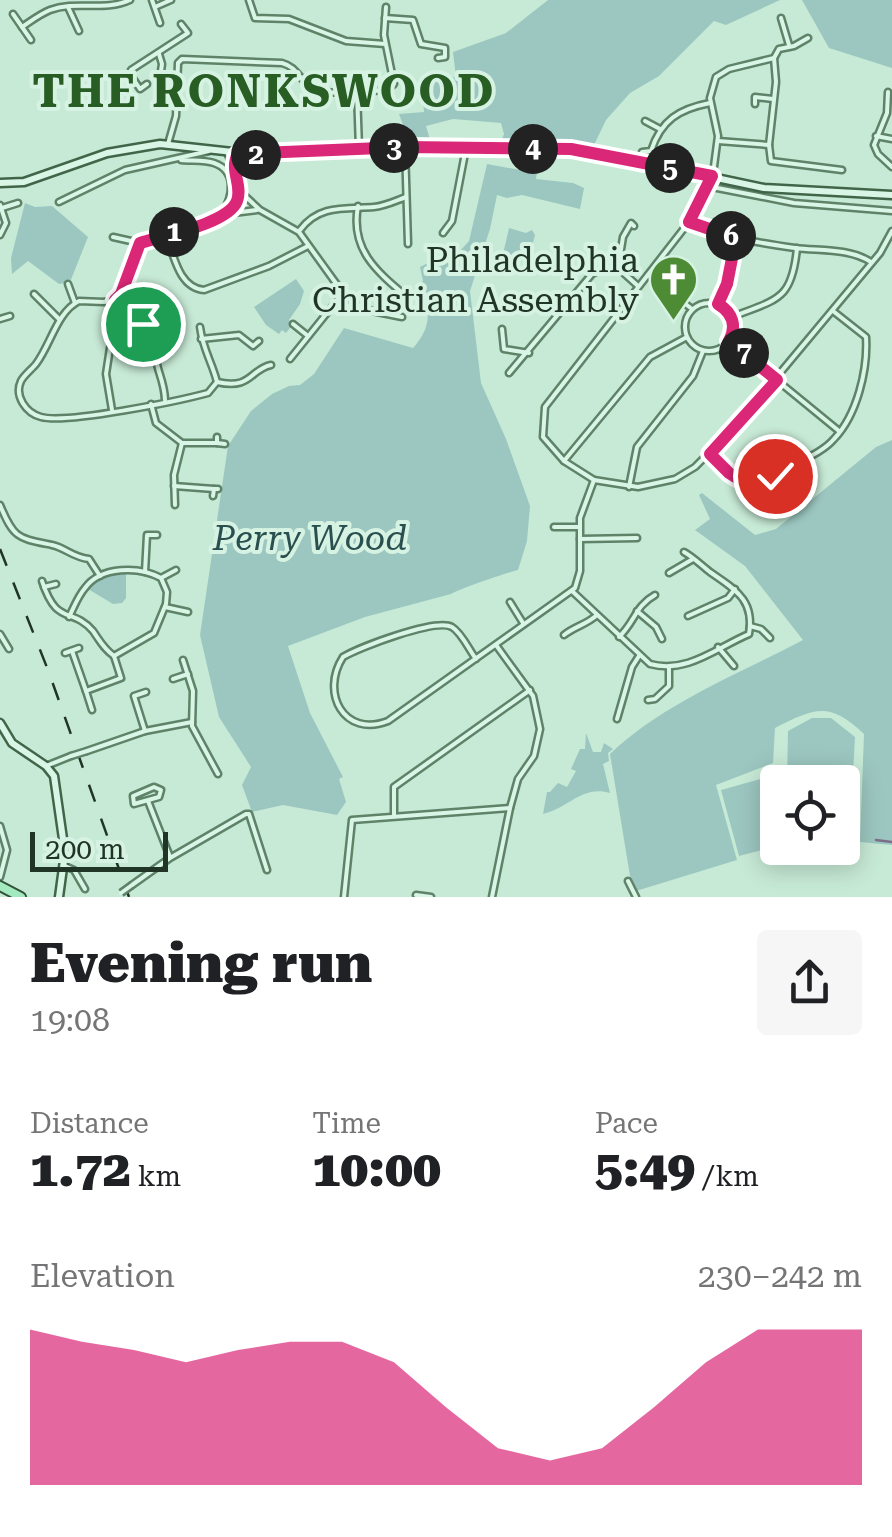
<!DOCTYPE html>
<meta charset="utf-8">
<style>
:root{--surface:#fff;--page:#f6f6f6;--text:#202124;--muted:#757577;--accent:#db2777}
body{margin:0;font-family:"Roboto Serif",serif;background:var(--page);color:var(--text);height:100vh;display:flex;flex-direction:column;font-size:38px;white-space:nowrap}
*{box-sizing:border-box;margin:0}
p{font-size:32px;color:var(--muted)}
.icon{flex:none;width:55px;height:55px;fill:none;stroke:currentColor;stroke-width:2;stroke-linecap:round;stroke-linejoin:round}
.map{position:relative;height:897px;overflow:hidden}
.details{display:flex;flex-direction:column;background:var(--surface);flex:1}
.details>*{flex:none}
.buttons{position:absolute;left:760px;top:765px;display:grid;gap:20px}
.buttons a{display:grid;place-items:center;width:100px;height:100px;border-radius:10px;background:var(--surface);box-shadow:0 5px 25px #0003;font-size:50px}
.scale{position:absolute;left:30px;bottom:25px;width:138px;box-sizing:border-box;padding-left:10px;border:5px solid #203525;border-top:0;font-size:28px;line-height:35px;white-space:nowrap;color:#203525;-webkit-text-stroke:8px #d6f2e2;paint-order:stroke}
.pin{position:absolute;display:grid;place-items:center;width:85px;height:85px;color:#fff;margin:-42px;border:5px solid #fff;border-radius:50%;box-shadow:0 2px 10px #0007}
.km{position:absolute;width:50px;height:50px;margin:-25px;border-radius:50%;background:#222;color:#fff;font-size:28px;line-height:50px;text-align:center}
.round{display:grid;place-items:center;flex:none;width:105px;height:105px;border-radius:10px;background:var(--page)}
.summary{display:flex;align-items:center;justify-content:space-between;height:170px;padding:0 30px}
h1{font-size:55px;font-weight:800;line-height:75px}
.metrics{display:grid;grid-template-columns:repeat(3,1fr);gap:15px;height:170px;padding:10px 30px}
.metrics div{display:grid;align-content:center}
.metrics b{font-size:50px;font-weight:800}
.metrics small{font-size:28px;font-weight:400}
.metrics p{font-size:28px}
.chart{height:280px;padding:20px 30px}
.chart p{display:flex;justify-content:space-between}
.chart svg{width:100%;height:180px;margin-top:10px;fill:var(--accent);opacity:.7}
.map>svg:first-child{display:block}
.green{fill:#9cc7c0}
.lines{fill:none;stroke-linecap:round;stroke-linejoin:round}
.stream{stroke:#7d6f8b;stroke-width:2.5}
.street-casing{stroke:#5e8368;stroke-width:9}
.secondary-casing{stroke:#416549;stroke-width:11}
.primary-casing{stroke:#325238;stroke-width:12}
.street{stroke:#d9f5e5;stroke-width:4}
.secondary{stroke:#d9f5e5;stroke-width:6}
.primary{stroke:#a3e9c0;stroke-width:8}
.rail{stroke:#203525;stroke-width:2.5;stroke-dasharray:18 18;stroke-linecap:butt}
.street-bridge-casing{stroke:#5e8368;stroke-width:9;stroke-linecap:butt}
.street-bridge{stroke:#d9f5e5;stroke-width:4}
.route-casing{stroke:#fff;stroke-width:20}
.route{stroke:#db2777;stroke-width:12}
.labels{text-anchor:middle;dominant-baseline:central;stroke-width:8;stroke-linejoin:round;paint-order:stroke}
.poi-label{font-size:35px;fill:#203525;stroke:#d6f2e2;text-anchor:end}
.park-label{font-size:35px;font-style:italic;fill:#294f4f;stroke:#d6f2e2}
.district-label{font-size:45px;font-weight:bold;letter-spacing:2.5px;fill:#285d24;stroke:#d6f2e2}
</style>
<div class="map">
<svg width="892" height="897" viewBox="0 0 892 897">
<rect width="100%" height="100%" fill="#c7ead6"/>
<g class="green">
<polygon points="548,0 780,0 726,25 714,21 659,76 630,93 606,120 594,145 500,144 504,134 501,123 453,119 426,126 431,143 410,144 399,114 424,112 421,80 456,77 453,52 506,33"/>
<polygon points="802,0 892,0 892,68 829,48"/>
<path d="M487,164L537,173L536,179L573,183L584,188L580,209L522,195L507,198L497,195L490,229L470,291L481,383L506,439L530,506L527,541L518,570C503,574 462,588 451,594L365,617L288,646L310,713L343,777L339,779L346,802L337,815L283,805L252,812L242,785L251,767L219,717L200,635L228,446L251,411L272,394L289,386L300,385L314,374L344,328L413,348C432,326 432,310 416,287L423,281L420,267L432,261L449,263L469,241Z"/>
<polygon points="25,203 35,207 52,206 88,237 70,282 59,284 28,261 12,274 11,258"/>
<polygon points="509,228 526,233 532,230 535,235 529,258 503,254"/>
<polygon points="296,279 304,291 300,304 289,320 293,324 286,333 282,330 279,334 266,325 254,307"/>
<path d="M892,440V845L860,842L864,734C829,701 815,708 775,728L773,763L716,785L737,860L636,891L630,876L610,754C665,702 737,675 803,640L745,566L695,530L710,519L699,495L702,493L755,535L776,529L876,447Z"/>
<polygon points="116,574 126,574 126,598 122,603 113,604 88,589 97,581"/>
<polygon points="812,718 831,718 855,737 850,830 843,834 842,782 787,782 788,731"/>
<path d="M586,733L593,752H601L604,743L613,749L608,753L609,761L603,764L610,793C582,785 569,808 543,814L547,792H550L558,783L567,787L576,771L571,769L580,749H585Z"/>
<polygon points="768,777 777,811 777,846 739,856 721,790"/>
</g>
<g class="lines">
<polyline class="stream" points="876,840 892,842"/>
<defs>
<g id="street">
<polyline points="152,0 160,23"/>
<polyline points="249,0 255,18 289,19 346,41 385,44"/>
<polyline points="68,7 79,31"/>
<polyline points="155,7 171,0"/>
<polyline points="13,14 31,40"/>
<polyline points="385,18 413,20 421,44 445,48 445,57 438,58"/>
<polyline points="781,18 789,45"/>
<path d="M22,27C31,21 40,14 50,10C76,0 104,12 130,0"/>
<polyline points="147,84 140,89 132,77 131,70 188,33 181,24"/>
<polyline points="159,85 162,64 159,54"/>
<polyline points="888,92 887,113 874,145 878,154 892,167"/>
<polyline points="755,104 755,97 773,99"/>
<polyline points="645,121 660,129"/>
<polyline points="876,136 892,139"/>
<polyline points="718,141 769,145 776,82 774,58"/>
<path d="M168,144L176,116L178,63L182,59L282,63C296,67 297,75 307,84C320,96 341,92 357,92"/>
<polyline points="769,145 771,161 842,170"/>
<polyline points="405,147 408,244"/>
<polyline points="359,148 357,92 387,90 394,84 384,35 386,7"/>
<polyline points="227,152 244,195 260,210 299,232 343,293 355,304 372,311 402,317"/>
<path d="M181,160C192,161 205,160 214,163C237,171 233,196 223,211L225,214"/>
<path d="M639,162L642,152L651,151C661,120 679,109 710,103"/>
<polyline points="713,174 718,136 710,98 716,77 729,69 774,58 779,49 794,46 808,38"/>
<polyline points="710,179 689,222 545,407 543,437 564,461 594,480 638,487 675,479 695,467 735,427 880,253 892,231"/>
<polyline points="707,186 794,203 892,211"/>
<polyline points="59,202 125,170 209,151"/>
<polyline points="0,205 6,223 0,235"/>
<path d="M358,206C350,249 376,271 406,296"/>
<polyline points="2,208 18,203"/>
<polyline points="225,214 236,201 238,188"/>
<path d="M689,222C723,237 759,243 795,248C820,251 849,248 871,262"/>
<path d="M300,230C319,204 346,209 374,207C385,206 395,201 406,197"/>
<polyline points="443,233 452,221 466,148"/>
<path d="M166,235C174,256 179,288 204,290L269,266L308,246"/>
<polyline points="113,237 140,243 225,214 257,210"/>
<path d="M140,243L117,299L104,302L79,301C57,312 51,344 36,364C32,369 24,375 21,381C14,396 26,413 41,417C67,424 178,401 208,393L217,382C212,362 203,350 200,327"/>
<polyline points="618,268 623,237 631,223 634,226"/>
<polyline points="648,275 692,309"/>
<polyline points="68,284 75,303"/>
<polyline points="34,294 59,319"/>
<polyline points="115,300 121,313 150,326 155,312"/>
<circle cx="709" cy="327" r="24"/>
<polyline points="719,304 727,284 737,237"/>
<path d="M732,317C777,299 792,301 797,248"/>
<polyline points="0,319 10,316"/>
<polyline points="293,324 308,336"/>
<polyline points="502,329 504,349 529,353"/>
<polyline points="153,335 167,340"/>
<path d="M159,337C150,366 164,373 165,400"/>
<polyline points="201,339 239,335 253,346 259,341"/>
<polyline points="729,341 839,431"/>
<polyline points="110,348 106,374 112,410"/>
<polyline points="290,359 343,293"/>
<polyline points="509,373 592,274 604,268 618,268 638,286"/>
<path d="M217,382C252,390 250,369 271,365"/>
<polyline points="151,404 156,423 182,443 174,475 175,505"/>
<polyline points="217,437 217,443 225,444"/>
<polyline points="182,443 217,443"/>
<path d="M710,453C720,464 731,479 745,484C759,489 777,475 788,468C802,460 823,452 834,439C857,415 868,370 866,337L833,311"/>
<polyline points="564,461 650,357 687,337"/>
<polyline points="174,486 214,489"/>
<polyline points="629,487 637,447 693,376 703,351"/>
<polyline points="213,496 214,489 218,489"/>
<path d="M0,505C14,539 18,538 52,545C66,548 72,557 89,559L100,576"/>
<polyline points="554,527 579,527"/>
<polyline points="580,539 637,538"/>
<polyline points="145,572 147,535 157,535"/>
<polyline points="669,573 693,559"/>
<polyline points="161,578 176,570"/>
<path d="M42,581C57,627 71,606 93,631C100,641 103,648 114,656"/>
<polyline points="44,587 56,584"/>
<path d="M572,591L650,664C687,674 716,648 749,634C755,599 734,589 710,572C701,565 693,557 684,552"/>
<polyline points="510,602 523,623"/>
<polyline points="165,607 188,612"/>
<polyline points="637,611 656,627 662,639"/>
<polyline points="688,616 728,598 735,589"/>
<path d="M69,617C74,607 78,596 85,588C101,566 139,566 161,578L167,592L166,604L154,633L114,656"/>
<polyline points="750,626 761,629 770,638"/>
<polyline points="0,634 9,649"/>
<path d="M564,635C575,626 586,625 597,615"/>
<path d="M619,637C635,622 635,606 655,595"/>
<polyline points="718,647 734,666"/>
<polyline points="72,651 86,691"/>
<polyline points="65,653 79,648"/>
<path d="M476,659C469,650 462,633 452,627C436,618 360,647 343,657C320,693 344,738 388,721L575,588L580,571V518L594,480"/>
<polyline points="183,660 193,691 192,726 218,774"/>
<polyline points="173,679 188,674"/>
<polyline points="648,700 655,699 669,686 669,668"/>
<polyline points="92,710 86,691 121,678 114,656"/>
<polyline points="617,719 632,667 639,656"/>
<polyline points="145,731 134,696 146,692"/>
<polyline points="87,751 145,731 192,722"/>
<polyline points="46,766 71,756"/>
<polygon points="154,787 161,790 159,797 134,804 133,796"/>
<polyline points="148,801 170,857"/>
<polyline points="394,815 394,787 530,690"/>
<polyline points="0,826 7,850 0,877"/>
<polyline points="65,866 74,870 85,889"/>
<polyline points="628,881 636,897"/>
<polyline points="132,885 170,858 246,814 249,814 267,870"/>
<polyline points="416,895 431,897"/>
<polyline points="344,897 352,820 510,808"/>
<polyline points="492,897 510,808 518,779 534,756 540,729 533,696 496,645"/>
</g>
<g id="secondary">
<polyline points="0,183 24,182 107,153 160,144 261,155 359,148 466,148 589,151 764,188 892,195"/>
<polyline points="0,723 12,743 46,766 54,776 65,853 59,897"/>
</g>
<polyline id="primary" points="0,886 21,897"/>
</defs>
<use href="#street" class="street-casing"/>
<use href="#secondary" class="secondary-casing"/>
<use href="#primary" class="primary-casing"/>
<use href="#street" class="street"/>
<use href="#secondary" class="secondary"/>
<use href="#primary" class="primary"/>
<polyline class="rail" points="0,549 48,670 129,897"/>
<defs>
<g id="street-bridge">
<polyline points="71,756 87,751"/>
<polyline points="121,893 132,885"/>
</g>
</defs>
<use href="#street-bridge" class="street-bridge-casing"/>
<use href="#street-bridge" class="street-bridge"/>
</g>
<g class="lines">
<defs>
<path id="route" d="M143,324L119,312L115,300L121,294L140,243C162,236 228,224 237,201C243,185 229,170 238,154L405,147L571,149L712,176L689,222L736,238L727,284L718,304C733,313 737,326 729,341L777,380L710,454L729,473L748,485L775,476"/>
</defs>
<use href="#route" class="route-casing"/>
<use href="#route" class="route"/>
</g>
<defs>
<symbol id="church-pin" viewBox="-11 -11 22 30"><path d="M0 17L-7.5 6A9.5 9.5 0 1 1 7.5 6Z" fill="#4d8c34" stroke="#d6f2e2"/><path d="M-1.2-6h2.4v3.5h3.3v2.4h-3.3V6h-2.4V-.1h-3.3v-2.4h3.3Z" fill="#fff"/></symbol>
</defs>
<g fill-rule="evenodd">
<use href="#church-pin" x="646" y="252" width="55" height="75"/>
</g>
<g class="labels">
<g class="poi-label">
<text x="639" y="260">Philadelphia<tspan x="639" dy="40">Christian Assembly</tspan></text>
</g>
<g class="park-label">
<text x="310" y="538">Perry Wood</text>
</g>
<g class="district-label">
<text x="264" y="91">THE RONKSWOOD</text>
</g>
</g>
</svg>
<div class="buttons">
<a><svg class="icon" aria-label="locate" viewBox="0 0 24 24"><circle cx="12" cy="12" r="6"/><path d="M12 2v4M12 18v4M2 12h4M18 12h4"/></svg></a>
</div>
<div class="scale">200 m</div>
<div class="pin" style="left:143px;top:324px;background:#1e9e55"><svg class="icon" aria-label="arrive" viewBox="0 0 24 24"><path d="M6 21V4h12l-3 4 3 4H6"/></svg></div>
<div class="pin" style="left:775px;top:476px;background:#d93025"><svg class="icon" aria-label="check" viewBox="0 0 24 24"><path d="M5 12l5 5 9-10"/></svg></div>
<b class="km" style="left:174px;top:232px">1</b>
<b class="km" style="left:256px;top:155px">2</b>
<b class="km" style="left:394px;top:148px">3</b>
<b class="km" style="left:533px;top:149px">4</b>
<b class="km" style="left:670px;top:168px">5</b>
<b class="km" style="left:731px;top:236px">6</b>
<b class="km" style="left:744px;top:353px">7</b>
</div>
<section class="details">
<div class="summary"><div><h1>Evening run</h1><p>19:08</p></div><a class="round"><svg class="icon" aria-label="share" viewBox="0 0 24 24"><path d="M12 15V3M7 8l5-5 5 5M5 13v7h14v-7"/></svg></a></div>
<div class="metrics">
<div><p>Distance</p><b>1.72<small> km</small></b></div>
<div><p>Time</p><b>10:00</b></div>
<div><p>Pace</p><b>5:49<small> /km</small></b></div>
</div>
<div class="chart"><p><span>Elevation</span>230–242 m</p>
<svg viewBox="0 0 160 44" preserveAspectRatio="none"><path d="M0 44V6L10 9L20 11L30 14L40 11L50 9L60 9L70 14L80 25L90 35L100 38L110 35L120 25L130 14L140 6L150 6L160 6V44z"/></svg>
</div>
</section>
